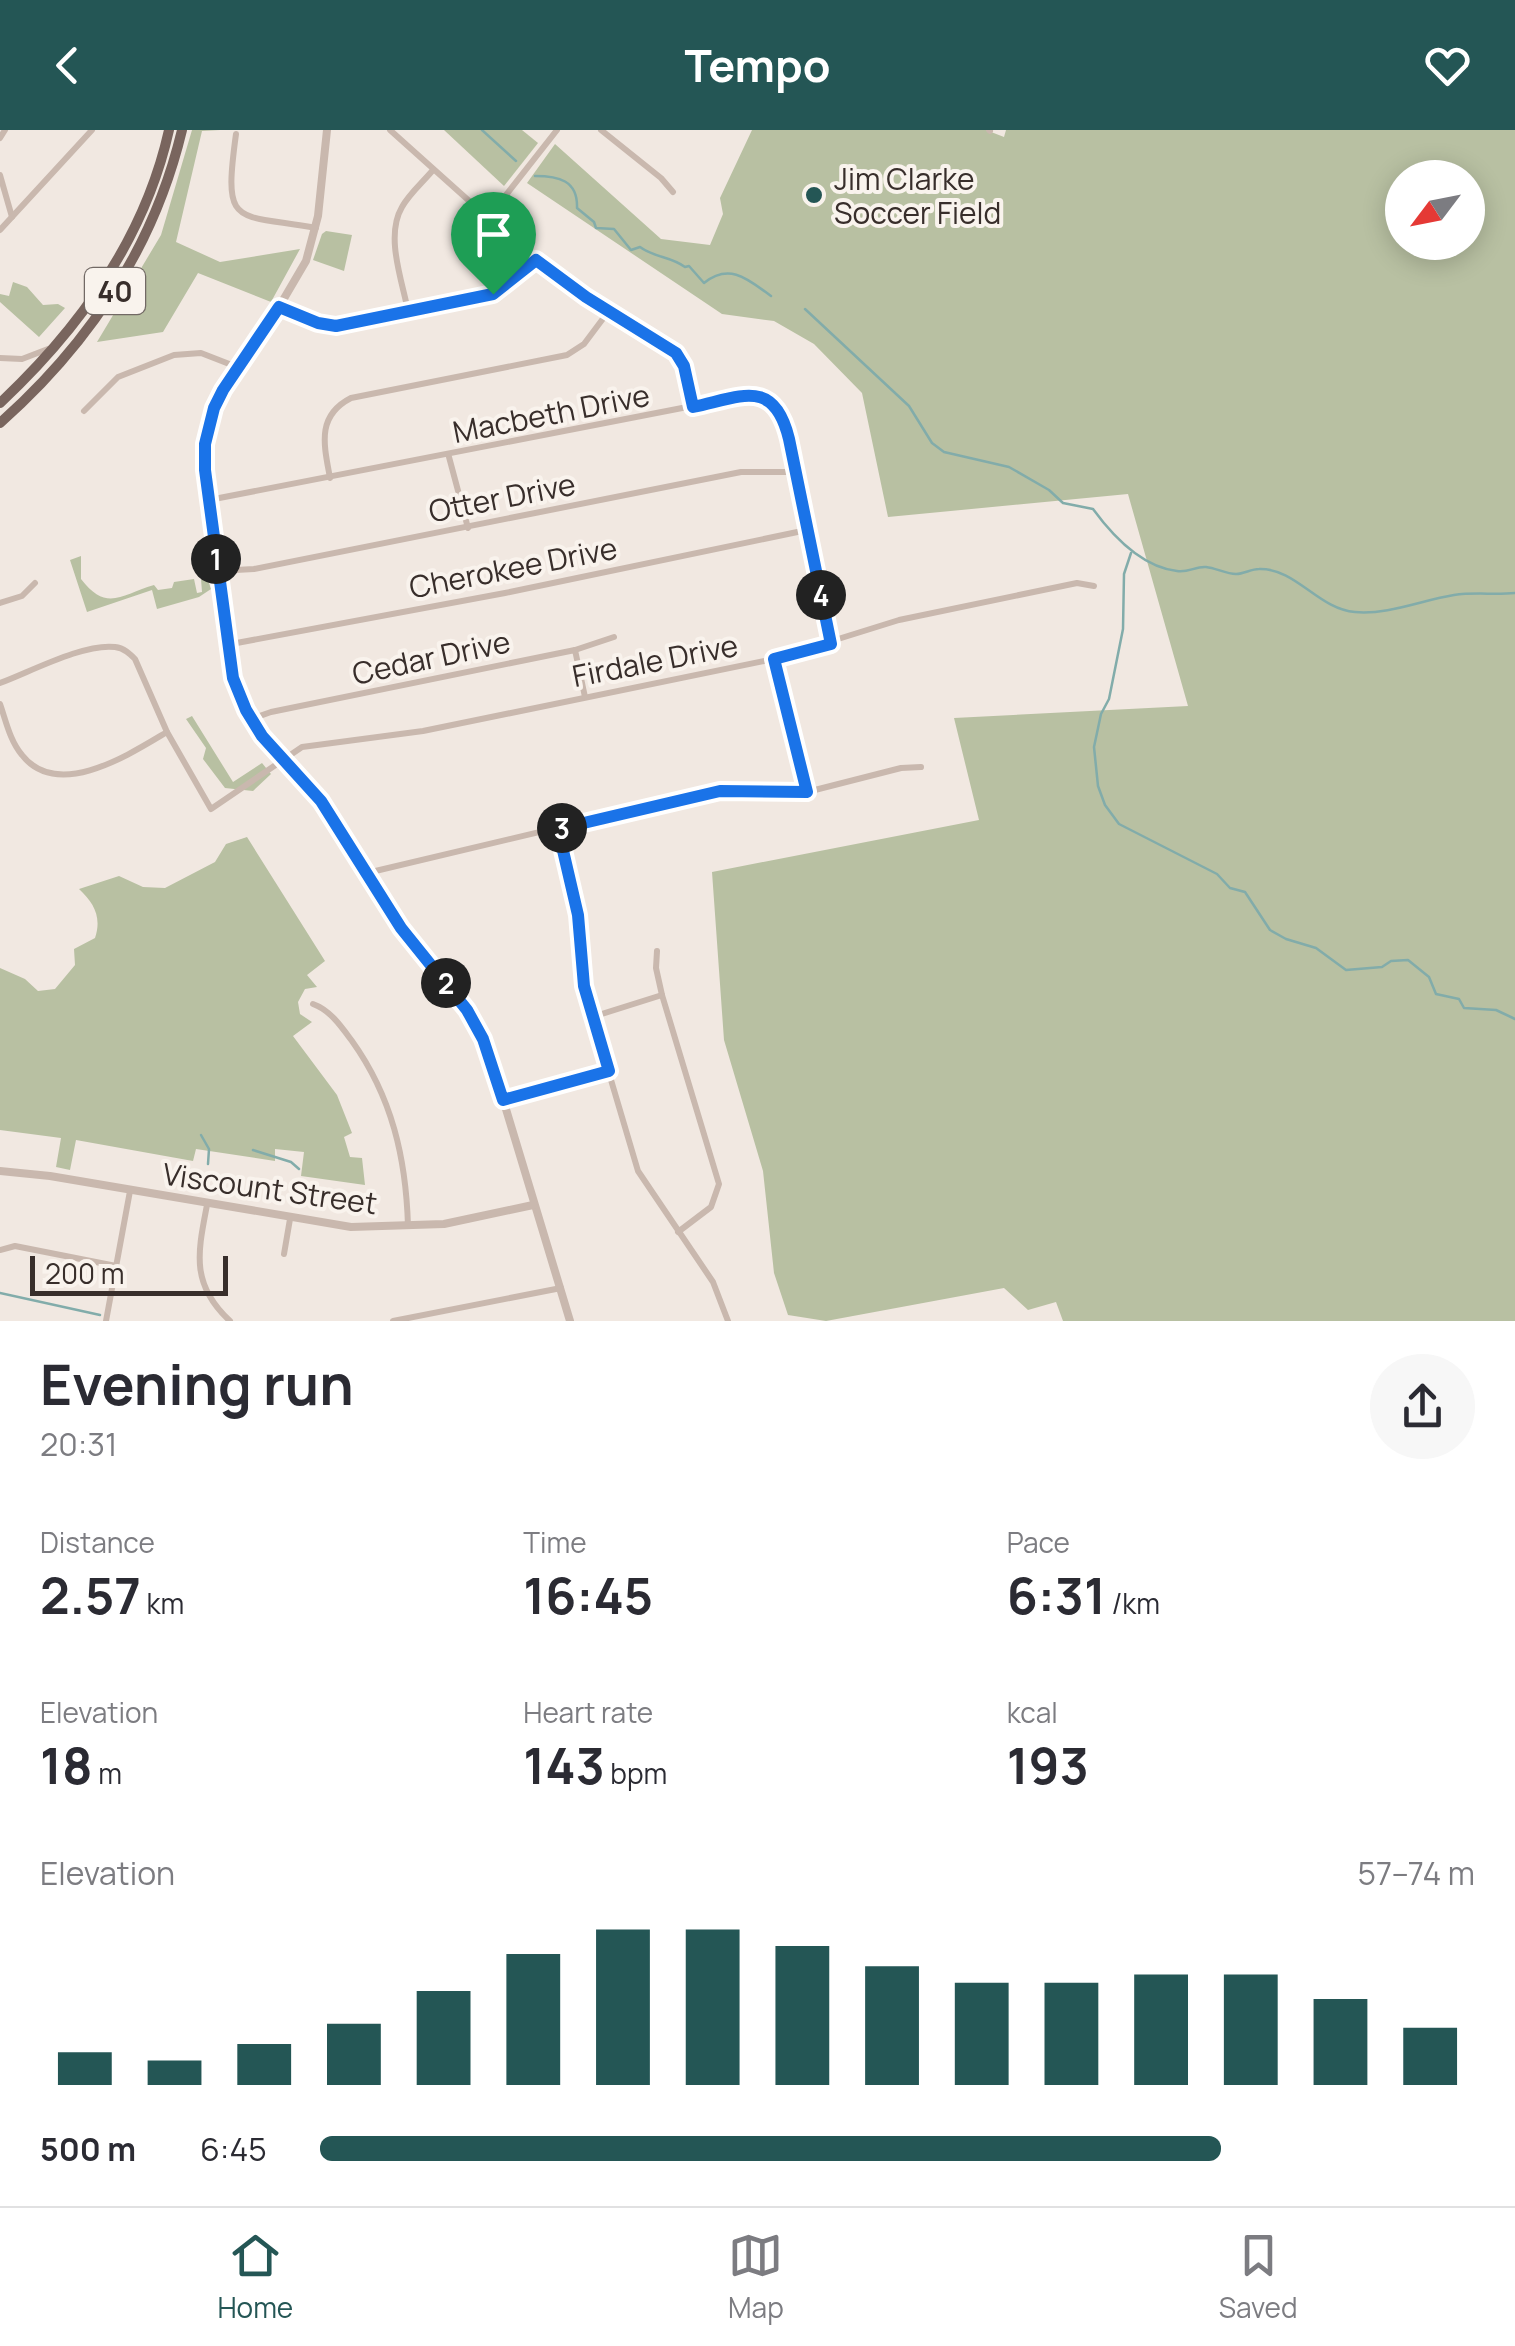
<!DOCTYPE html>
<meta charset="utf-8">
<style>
:root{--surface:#fff;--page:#f7f7f7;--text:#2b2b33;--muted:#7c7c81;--line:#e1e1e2;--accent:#245655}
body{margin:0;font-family:Manrope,sans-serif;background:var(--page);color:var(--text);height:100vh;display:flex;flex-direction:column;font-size:38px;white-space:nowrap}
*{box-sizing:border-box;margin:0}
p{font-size:32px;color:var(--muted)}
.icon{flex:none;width:55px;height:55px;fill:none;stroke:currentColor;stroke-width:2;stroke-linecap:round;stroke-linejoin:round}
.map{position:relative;height:1191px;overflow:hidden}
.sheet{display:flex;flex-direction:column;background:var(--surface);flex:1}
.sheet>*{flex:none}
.needle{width:65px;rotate:238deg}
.controls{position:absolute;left:1385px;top:30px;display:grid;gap:20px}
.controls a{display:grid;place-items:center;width:100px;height:100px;border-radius:50%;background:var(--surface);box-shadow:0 5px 25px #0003;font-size:50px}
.scale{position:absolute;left:30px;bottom:25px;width:198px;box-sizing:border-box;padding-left:10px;border:5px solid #382e2b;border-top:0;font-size:28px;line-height:35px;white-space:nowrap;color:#382e2b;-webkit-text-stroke:8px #f9f3ed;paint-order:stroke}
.pin{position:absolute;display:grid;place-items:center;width:85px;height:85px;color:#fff;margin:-102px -42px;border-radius:50% 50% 50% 0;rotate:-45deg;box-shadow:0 0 10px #0007}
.pin .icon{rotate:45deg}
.km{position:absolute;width:50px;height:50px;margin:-25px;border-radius:50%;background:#222;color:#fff;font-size:28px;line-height:50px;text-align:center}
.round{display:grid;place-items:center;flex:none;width:105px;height:105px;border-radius:52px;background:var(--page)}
.headline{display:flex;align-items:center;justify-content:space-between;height:170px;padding:0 40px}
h1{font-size:55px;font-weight:700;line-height:75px}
.figures{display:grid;grid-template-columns:repeat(3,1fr);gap:15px;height:170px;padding:10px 40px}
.figures div{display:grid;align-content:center}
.figures b{font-size:50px;font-weight:700}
.figures small{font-size:28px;font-weight:400}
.figures p{font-size:28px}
.chart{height:280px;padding:20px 40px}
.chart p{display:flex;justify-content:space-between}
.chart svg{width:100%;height:180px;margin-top:10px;stroke:var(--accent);stroke-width:6}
ul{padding:0 40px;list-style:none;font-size:32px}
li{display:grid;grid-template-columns:160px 120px 1fr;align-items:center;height:75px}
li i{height:25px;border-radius:12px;background:var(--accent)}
header{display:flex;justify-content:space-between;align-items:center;height:130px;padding:0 40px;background:var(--accent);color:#fff;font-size:45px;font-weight:700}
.tabs{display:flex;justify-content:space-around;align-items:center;height:140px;border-top:2px solid var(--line);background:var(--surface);font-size:28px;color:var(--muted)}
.tabs a{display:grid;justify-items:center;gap:5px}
.tabs .on{color:var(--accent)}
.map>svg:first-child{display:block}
.green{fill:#b8c0a2;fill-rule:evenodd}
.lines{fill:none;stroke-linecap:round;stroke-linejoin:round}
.stream{stroke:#82acaa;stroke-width:2.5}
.minor{stroke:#c9b8ae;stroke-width:6}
.tertiary{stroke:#c9b8ae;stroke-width:8}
.primary{stroke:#79655e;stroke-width:10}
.route-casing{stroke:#fff;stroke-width:20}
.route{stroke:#1a73e8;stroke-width:12}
.poi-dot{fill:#245655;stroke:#f9f3ed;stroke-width:4}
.labels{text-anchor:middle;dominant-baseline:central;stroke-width:8;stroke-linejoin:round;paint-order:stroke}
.shield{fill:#f9f3ed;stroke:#726965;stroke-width:2.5}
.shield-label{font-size:28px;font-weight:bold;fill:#382e2b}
.poi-label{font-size:30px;fill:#382e2b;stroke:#f9f3ed;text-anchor:start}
.street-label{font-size:30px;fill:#382e2b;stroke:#f9f3ed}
</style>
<header><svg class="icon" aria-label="back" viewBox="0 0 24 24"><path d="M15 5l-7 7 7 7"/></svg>Tempo<svg class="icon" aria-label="heart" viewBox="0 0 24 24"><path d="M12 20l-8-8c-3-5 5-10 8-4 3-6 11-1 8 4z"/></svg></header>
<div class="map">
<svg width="1515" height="1191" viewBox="0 0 1515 1191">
<rect width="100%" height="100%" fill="#f1e8e1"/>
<g class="green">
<polygon points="192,0 220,0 202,1 176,112 220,132 300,119 271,172 198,143 163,202 97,212 161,105"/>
<polygon points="444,0 522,0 538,13 504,56"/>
<path d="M752,0H986L1004,7L1006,0H1515V1191H1063L1056,1172L1028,1180L1004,1158L826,1191L788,1185L774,1143L763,1041L724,910L712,742L979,690L954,588L1188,576L1128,364L888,387L862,263L814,214L774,191L722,184L527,53L555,14L661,109L710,115L723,84L720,68ZM1402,48H1468V112H1402Z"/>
<polygon points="326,101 352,105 344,141 313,130 322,104"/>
<polygon points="13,152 27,157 43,175 58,174 65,178 39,207 0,172 0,164 9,166"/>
<path d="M81,426V449C107,483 122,464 154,455L158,460L172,458L174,452L194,449L197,463L202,462L201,449L208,450L211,459L199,467L157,479L152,460L87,482L70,430Z"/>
<polygon points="192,586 233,652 262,633 271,644 253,661 225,658 203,629 206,618 186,589"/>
<path d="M247,707L325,831L307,845L317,857L305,859L298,872L300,884L312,892L293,906L337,965L352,1003L344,1007L350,1027L362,1028L365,1055L301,1046L304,1022L275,1019V1031L196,1019L193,1031L76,1010L70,1040L56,1037L61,1008L0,1000V838L25,849L38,861L55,859L75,835L74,819L95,808C102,787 94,773 79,759L119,746L143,757L165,758L215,732L226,714Z"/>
</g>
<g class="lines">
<g class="stream">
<polyline points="482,0 516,31"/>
<path d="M535,46C558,46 578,50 577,78L594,92L596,98L614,99L631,120L640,117C655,128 670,126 685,137L689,136L704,153C730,132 749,150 771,166"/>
<path d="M805,179L909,276L932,313L944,322L1009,337L1049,360L1063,373L1093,379C1112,405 1142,437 1177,441C1188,443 1196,436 1206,437C1216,438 1226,444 1236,444C1244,444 1251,439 1259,439C1296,438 1318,479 1355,482C1388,485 1422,470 1454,465C1474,462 1495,465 1515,463"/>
<polyline points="1131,423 1124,444 1123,499 1109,569 1101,584 1094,617 1098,656 1105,675 1119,694 1217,744 1230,758 1245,762 1270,800 1286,809 1316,818 1346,840 1382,837 1391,831 1408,830 1429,847 1436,864 1459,869 1464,878 1496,880 1515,889"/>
<polyline points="201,1005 209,1019 208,1034"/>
<polyline points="253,1020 291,1032 299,1039"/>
<polyline points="0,1163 100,1185"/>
</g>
<g class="minor">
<polyline points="390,0 535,130 586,167 676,223 684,236 693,277"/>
<polyline points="601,0 661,48 673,62"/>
<polyline points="989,0 990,1"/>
<path d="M236,4C223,99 234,83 316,98"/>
<polyline points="0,8 5,0"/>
<polyline points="0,45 12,87"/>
<polyline points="487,89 557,0"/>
<polyline points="0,100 92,0"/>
<polyline points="279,177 318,193 342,195 488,165 517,147 535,130"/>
<path d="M408,181C402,150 385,106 402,77C409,64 423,52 433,40"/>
<polyline points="0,228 22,229 48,219"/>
<polyline points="84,281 118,247 174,225 201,223 237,237"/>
<polyline points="449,327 468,398"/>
<path d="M330,348C324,315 316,286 351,268L567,225L584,214L608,182"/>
<path d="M209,370L749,265C767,267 779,274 785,292L831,513"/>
<polyline points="217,441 254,439 741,342 795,342"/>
<polyline points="0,473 22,466 35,453"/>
<polyline points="226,515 505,463 807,400"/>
<polyline points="575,520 614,507"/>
<polyline points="774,529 807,662"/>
<path d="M0,553C30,542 84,513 115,517C124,518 130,524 135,529L167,602L211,679L302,617L423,601L774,529L899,490L1077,453L1094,456"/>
<path d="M0,574C6,591 10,611 22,625C58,671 130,624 167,602"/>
<polyline points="251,589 271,582 575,520 585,567"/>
<polyline points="558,699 578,785 587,869 638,1041 713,1152 728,1191"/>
<polyline points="367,743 691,666 734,660 807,662 901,638 921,637"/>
<polyline points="657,821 656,838 662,865 719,1054 711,1077 678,1102"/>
<path d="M313,874C330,880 341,896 352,911C392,967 406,1028 408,1096"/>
<polyline points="592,887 662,865"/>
<polyline points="503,971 609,941"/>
<path d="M207,1075C198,1122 190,1154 230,1191"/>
<polyline points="0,1120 15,1116 116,1136"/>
<polyline points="284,1124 290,1089"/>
<polyline points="106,1191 130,1061"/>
<polyline points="393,1191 561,1158"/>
</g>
<g class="tertiary">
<polyline points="327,0 318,86 306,131 279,177 228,251 214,278 206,306 205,341 229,535 241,570 257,598 321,671 401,798 459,867 475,894 496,946 570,1191"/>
<polyline points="0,1041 50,1046 351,1097 444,1094 533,1075"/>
</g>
<g class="primary">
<path d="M0,273C79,199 145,108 169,0"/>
<path d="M0,293C89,214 154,117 182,0"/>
</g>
</g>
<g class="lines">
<defs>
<path id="route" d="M536,130L586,167L676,223L684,236L693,277C741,267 774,247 789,309L831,514L774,529L807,662L720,661L558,699L578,785L584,856L609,941L503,970L483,909L467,880L401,798L321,671L262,606L246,580L233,548L205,340V314L214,278L223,260L279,177L318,193L336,196L493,164Z"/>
</defs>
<use href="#route" class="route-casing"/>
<use href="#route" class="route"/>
</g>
<circle class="poi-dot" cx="814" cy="65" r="10"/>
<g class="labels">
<rect class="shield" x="85" y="138" width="60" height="46" rx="8"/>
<g class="shield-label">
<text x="115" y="161">40</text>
</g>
<g class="poi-label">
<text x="834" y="48">Jim Clarke<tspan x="834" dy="34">Soccer Field</tspan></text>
</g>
<g class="street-label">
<text transform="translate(551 283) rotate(-11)">Macbeth Drive</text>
<text transform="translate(502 367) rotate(-11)">Otter Drive</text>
<text transform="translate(513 437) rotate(-11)">Cherokee Drive</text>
<text transform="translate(431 527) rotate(-12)">Cedar Drive</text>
<text transform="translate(655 530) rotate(-11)">Firdale Drive</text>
<text transform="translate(270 1058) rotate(8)">Viscount Street</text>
</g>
</g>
</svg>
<div class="controls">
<a><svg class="needle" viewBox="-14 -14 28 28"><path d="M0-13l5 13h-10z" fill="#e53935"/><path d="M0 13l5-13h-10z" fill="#7c7c81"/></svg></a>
</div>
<div class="scale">200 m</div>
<div class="pin" style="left:493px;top:164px;background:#1e9e55"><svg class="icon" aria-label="arrive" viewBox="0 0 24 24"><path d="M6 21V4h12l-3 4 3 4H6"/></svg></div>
<b class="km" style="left:216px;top:429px">1</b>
<b class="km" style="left:446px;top:853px">2</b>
<b class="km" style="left:562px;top:698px">3</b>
<b class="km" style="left:821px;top:465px">4</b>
</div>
<section class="sheet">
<div class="headline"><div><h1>Evening run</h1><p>20:31</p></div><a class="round"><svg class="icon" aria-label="share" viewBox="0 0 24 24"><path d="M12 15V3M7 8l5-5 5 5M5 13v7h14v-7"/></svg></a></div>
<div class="figures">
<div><p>Distance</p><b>2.57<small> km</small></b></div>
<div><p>Time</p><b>16:45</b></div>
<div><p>Pace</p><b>6:31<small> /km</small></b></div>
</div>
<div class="figures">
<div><p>Elevation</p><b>18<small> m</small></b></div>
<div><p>Heart rate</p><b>143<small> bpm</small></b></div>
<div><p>kcal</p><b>193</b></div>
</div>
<div class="chart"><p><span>Elevation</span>57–74 m</p>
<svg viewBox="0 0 160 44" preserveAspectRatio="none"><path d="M5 44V36M15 44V38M25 44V34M35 44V29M45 44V21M55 44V12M65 44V6M75 44V6M85 44V10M95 44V15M105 44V19M115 44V19M125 44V17M135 44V17M145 44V23M155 44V30"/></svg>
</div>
<ul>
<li><b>500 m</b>6:45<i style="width:78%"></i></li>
</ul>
</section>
<nav class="tabs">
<a class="on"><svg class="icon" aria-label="home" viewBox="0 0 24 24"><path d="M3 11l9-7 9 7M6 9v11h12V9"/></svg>Home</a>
<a><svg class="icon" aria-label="map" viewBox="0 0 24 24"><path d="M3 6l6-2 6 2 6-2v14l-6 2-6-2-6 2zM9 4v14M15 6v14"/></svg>Map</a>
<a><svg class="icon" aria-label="saved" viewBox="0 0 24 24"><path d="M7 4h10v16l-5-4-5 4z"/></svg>Saved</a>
</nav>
